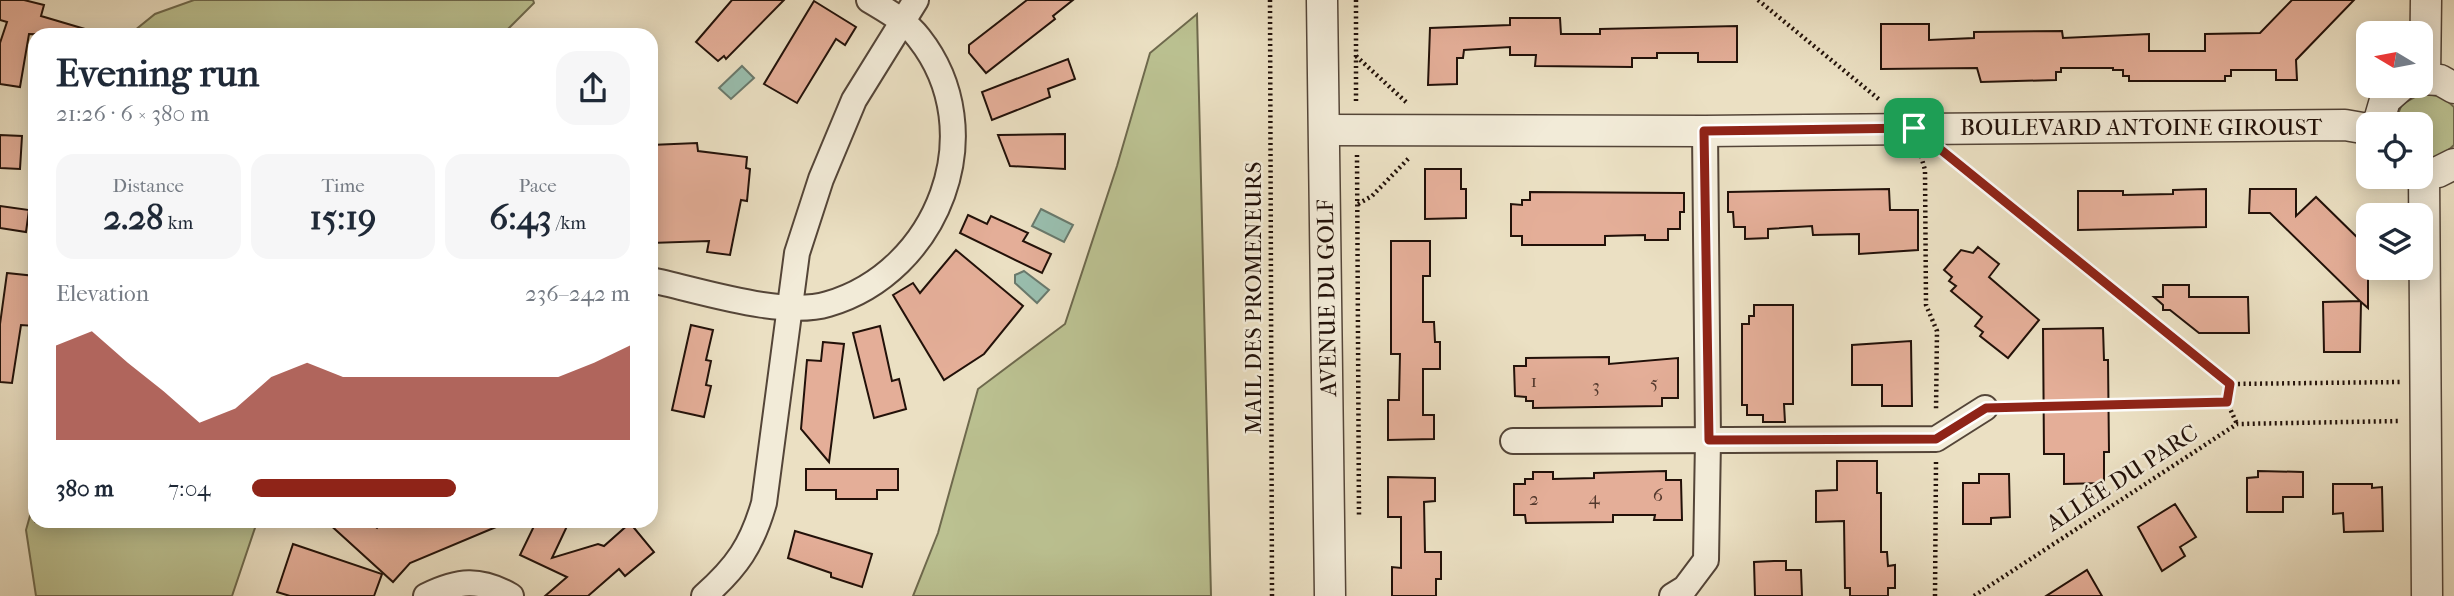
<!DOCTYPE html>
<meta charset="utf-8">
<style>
:root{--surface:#fff;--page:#f6f6f7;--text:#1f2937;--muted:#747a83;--accent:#8f2418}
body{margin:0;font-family:"IM FELL French Canon",serif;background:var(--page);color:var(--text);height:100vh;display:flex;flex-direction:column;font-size:26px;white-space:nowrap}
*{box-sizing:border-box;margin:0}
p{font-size:23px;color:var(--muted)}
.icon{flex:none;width:38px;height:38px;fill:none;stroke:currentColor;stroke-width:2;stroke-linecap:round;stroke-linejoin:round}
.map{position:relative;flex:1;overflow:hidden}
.panel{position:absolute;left:28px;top:28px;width:630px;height:500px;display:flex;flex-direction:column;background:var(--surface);border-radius:21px;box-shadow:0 4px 18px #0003}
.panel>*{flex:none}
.needle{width:46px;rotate:280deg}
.controls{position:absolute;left:2356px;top:21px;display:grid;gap:14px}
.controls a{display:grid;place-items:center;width:77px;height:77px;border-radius:14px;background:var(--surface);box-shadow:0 4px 18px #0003;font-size:35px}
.pin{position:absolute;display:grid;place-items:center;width:60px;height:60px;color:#fff;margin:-30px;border-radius:14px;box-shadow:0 4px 10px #0006}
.round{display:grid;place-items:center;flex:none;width:74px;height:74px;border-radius:21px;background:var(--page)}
.head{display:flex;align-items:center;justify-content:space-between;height:119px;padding:0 28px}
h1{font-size:38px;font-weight:700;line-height:52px}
.stats{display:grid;grid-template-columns:repeat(3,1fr);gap:10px;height:119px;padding:7px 28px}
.stats div{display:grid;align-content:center;border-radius:18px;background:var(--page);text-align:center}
.stats b{font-size:35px;font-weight:700}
.stats small{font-size:19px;font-weight:400}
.stats p{font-size:19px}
.chart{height:196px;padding:14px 28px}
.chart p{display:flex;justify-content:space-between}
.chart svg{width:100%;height:126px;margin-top:7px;fill:var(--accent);opacity:.7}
ul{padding:0 28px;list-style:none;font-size:23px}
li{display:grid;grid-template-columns:112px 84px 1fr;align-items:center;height:52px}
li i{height:18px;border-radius:9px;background:var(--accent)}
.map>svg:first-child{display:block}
.green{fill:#bbc191;stroke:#6e694d;stroke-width:2}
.water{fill:#99beae;stroke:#69796c;stroke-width:2}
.building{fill:#e4ae98;stroke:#221109;stroke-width:2}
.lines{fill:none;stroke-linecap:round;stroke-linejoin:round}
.minor-casing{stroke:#544538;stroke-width:28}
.tertiary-casing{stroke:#544538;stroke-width:33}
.path{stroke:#221109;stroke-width:4.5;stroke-dasharray:2 3.5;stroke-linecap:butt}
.minor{stroke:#f2ebd8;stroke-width:24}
.tertiary{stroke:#f2ebd8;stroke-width:30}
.route-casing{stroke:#fff;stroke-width:14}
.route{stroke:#8f2418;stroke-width:9}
.labels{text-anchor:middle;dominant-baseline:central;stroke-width:5;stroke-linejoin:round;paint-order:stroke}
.number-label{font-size:19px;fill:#52382d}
.street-label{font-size:23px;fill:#221109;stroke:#f2ebd8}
</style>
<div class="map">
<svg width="2454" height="596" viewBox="0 0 2454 596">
<rect width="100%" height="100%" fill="#ebe0c3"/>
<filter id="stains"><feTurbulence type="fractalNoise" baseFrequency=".00286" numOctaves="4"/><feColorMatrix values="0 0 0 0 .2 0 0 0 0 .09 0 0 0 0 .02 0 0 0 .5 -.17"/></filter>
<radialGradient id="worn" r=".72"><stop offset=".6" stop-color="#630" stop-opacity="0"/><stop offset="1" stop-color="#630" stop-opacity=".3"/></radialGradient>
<g class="green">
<polygon points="194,0 533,0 534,3 502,35 129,35 155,14"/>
<polygon points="1197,14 1211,596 913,596 938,533 978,389 1065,324 1117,166 1150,53"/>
<path d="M2422,93L2443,97L2454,107V145C2444,155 2434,160 2420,158V124H2394L2402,104Z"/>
<polygon points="35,498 35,522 257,522 232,596 36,596 26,530"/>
</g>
<g class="water">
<polygon points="742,66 754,78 731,99 719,88"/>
<polygon points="1041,209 1073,225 1064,242 1032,226"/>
<polygon points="1024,271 1049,290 1037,303 1015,283 1015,275"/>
</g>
<g class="building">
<polygon points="0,0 24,0 44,5 41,16 85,29 84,35 29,34 20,87 0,84 0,43 7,22 0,20"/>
<polygon points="732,0 784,0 726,59 724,56 718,61 696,42"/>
<polygon points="1027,0 1073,0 1053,16 1055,19 986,73 969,53 969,45"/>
<polygon points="2292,0 2354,0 2296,60 2297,80 2276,80 2276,70 2231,70 2231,76 2225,76 2225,81 2129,81 2129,76 2123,76 2123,70 2113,70 2113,68 2061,68 2061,72 2056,72 2056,80 1981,82 1977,68 1881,69 1881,24 1929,24 1929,40 1974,38 1974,32 2062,31 2063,38 2149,34 2149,51 2205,51 2205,34 2260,33"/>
<polygon points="814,1 856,27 845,45 836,39 797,103 764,84"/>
<polygon points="1510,18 1560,18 1561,34 1600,34 1600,29 1737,26 1737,62 1698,62 1698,53 1657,53 1657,58 1632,58 1632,67 1535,66 1536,55 1510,55 1510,47 1464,50 1463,58 1457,58 1457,84 1428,85 1430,28 1510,25"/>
<polygon points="1068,59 1075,79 1048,89 1050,97 992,120 982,92"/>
<polygon points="1065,134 1065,169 1010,166 998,135"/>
<polygon points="0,135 22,136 20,169 0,168"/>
<polygon points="697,143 698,151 747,157 746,168 750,169 747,201 741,200 730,255 707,252 709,241 651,243 651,145"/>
<polygon points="1425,169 1461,169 1461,189 1466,189 1466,218 1425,219"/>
<polygon points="1889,189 1890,210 1918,210 1918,250 1859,254 1859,234 1813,235 1812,226 1768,229 1768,238 1745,239 1745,227 1734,227 1733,212 1728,212 1728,192"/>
<polygon points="2206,189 2206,227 2078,230 2078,191 2123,191 2123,195 2173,194 2173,190"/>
<polygon points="2250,189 2296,189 2296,216 2316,197 2368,248 2368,308 2361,302 2360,352 2324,352 2323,302 2360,301 2270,213 2249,213"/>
<polygon points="1530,192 1684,193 1684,212 1680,212 1680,229 1668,229 1668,240 1645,240 1645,235 1605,236 1605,245 1522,245 1522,236 1511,236 1511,204 1522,205 1522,200 1530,200"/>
<polygon points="0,206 29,210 26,232 0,228"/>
<polygon points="968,215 987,224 991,216 1028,233 1023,241 1051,254 1042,273 960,233"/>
<polygon points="1391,241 1430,241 1430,276 1423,276 1423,322 1434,322 1435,342 1440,342 1440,369 1423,369 1423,415 1434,415 1434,439 1388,440 1388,400 1399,400 1400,354 1391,354"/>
<polygon points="1978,247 1999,264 1989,277 2039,320 2008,358 1980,336 1983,332 1975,326 1982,317 1951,291 1956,286 1949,281 1952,277 1944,270 1961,250 1973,253"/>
<polygon points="956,250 1023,306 984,354 944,380 893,295 913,283 920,293"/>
<polygon points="7,273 35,276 35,326 21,325 12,383 0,382 0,324"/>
<polygon points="2163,285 2189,285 2189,297 2248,297 2249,333 2199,333 2170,310 2163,310 2163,305 2154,297 2163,297"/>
<polygon points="1754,305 1793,305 1793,404 1784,404 1785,422 1763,422 1763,415 1747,415 1747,405 1742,405 1742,324 1749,324 1749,316 1754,316"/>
<polygon points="691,325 713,330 706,360 711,361 706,385 711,386 704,417 672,410"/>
<polygon points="880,326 892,381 899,379 906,409 874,418 853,333"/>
<polygon points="2103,328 2104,360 2108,360 2109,452 2104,452 2104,483 2064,484 2064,454 2044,454 2043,329"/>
<polygon points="1911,341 1912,406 1882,406 1882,385 1852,385 1852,345"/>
<polygon points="823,342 844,344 829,462 801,429 807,360 821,361"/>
<polygon points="1609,357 1609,364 1678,358 1678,398 1662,398 1662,406 1533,408 1533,401 1526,401 1526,397 1515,396 1514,366 1526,366 1526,358"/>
<polygon points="1837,461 1877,461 1877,493 1881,493 1881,552 1887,552 1888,566 1895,565 1895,588 1888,588 1888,596 1850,596 1850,588 1845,588 1844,521 1816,522 1816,491 1837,490"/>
<polygon points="806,469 898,469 898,490 877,490 877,499 836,499 836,490 806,490"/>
<polygon points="1666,471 1666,480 1681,480 1682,520 1654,520 1655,515 1613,515 1613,522 1526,523 1525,515 1514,515 1514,484 1525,484 1525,479 1533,479 1533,472 1553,472 1553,479 1594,478 1594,473"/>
<polygon points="2258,471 2303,472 2303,497 2283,497 2283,512 2247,512 2247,478 2258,477"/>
<polygon points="1979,474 2009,474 2010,517 1991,518 1991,524 1963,524 1963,483 1979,483"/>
<polygon points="1388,477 1435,478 1435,501 1424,502 1425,552 1441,552 1441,579 1436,579 1436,596 1392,596 1392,567 1401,568 1401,517 1388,517"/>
<polygon points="2333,484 2372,484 2372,488 2382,487 2383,531 2344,532 2343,513 2333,514"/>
<polygon points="2175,504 2196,537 2180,547 2185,556 2162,571 2138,527"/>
<polygon points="327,522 369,522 377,528 382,522 508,522 410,563 393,582"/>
<polygon points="536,522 569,522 552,558 598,544 604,546 630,523 654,552 625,576 619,569 588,596 545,596 567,577 520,555"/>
<polygon points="795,531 872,554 862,587 831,577 831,573 788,558"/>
<polygon points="293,544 382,574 374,596 290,596 277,592"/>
<polygon points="1774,561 1786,561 1786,570 1801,570 1802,596 1755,596 1754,562"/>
<polygon points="2087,570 2102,596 2046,596"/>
</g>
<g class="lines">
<defs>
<g id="minor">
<path d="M651,280C699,290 782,318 828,304C938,272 993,132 919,38C906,21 887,11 869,0"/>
<polyline points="1513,441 1936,439 1985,408"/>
<path d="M426,596C458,580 480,578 511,596"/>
<path d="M704,596C737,567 752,545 764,503L797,253L821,179L854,100L916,0"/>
<polyline points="1672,596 1685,588 1706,560 1708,440 1705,131"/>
</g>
<g id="tertiary">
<polyline points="1322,0 1330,596"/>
<polyline points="2425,78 2426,0"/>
<polyline points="2420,79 2440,80 2454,88"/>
<polyline points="2378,124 2385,100 2401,86"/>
<polyline points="1325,130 1705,131 2345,125 2368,129"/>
<polyline points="2420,174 2438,172 2454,164"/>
<polyline points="2424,174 2427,596"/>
</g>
</defs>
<use href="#minor" class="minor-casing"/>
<use href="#tertiary" class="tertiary-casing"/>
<g class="path">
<polyline points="1270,0 1272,596"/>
<polyline points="1356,0 1356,104"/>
<polyline points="1758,0 1881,101"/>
<polyline points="1356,56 1406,102"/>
<polyline points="1357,155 1359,517"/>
<polyline points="1921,156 1925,170 1926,305 1937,331 1936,411"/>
<polyline points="1950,157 2230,384 2400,382"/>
<polyline points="1358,204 1372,196 1409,158"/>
<polyline points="2230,384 2227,402 2237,424"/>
<polyline points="2007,407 2227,402"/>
<polyline points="1935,596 1936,462"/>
<polyline points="1974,596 2237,424 2400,421"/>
</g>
<use href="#minor" class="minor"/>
<use href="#tertiary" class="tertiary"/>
</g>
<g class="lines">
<defs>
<polygon id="route" points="1914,128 2230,384 2227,402 1986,408 1936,439 1709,440 1704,131"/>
</defs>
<use href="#route" class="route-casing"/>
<use href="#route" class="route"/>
</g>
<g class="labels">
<g class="number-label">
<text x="1534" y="381">1</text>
<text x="1654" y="383">5</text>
<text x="1596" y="386">3</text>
<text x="1658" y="495">6</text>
<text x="1594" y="498">4</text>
<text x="1534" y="499">2</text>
</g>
<g class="street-label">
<text x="2141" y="127">BOULEVARD ANTOINE GIROUST</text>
<text transform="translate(1253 298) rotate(-90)">MAIL DES PROMENEURS</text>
<text transform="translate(1327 298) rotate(-91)">AVENUE DU GOLF</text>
<text transform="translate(2122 478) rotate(-33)">ALLÉE DU PARC</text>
</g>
</g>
<rect width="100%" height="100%" filter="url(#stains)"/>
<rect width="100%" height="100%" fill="url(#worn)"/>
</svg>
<div class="controls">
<a><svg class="needle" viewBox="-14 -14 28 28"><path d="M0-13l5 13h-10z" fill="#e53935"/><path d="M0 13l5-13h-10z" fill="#747a83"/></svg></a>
<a><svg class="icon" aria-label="locate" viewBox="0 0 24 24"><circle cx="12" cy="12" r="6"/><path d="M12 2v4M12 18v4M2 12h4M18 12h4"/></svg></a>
<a><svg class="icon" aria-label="layers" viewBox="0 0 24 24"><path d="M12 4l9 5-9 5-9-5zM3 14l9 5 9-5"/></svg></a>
</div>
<div class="pin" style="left:1914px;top:128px;background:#1e9e55"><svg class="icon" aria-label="arrive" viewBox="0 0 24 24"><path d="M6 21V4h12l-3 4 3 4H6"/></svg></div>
<section class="panel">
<div class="head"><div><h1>Evening run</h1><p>21:26 · 6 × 380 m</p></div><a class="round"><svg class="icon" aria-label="share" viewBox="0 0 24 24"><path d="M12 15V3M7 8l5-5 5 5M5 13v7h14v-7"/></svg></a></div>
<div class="stats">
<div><p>Distance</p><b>2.28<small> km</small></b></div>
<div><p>Time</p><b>15:19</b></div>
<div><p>Pace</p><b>6:43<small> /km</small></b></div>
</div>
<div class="chart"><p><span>Elevation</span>236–242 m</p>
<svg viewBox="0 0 160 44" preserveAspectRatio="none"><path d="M0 44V11L10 6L20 17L30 27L40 38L50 33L60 22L70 17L80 22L90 22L100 22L110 22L120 22L130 22L140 22L150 17L160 11V44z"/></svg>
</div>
<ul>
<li><b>380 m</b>7:04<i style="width:54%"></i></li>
</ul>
</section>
</div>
